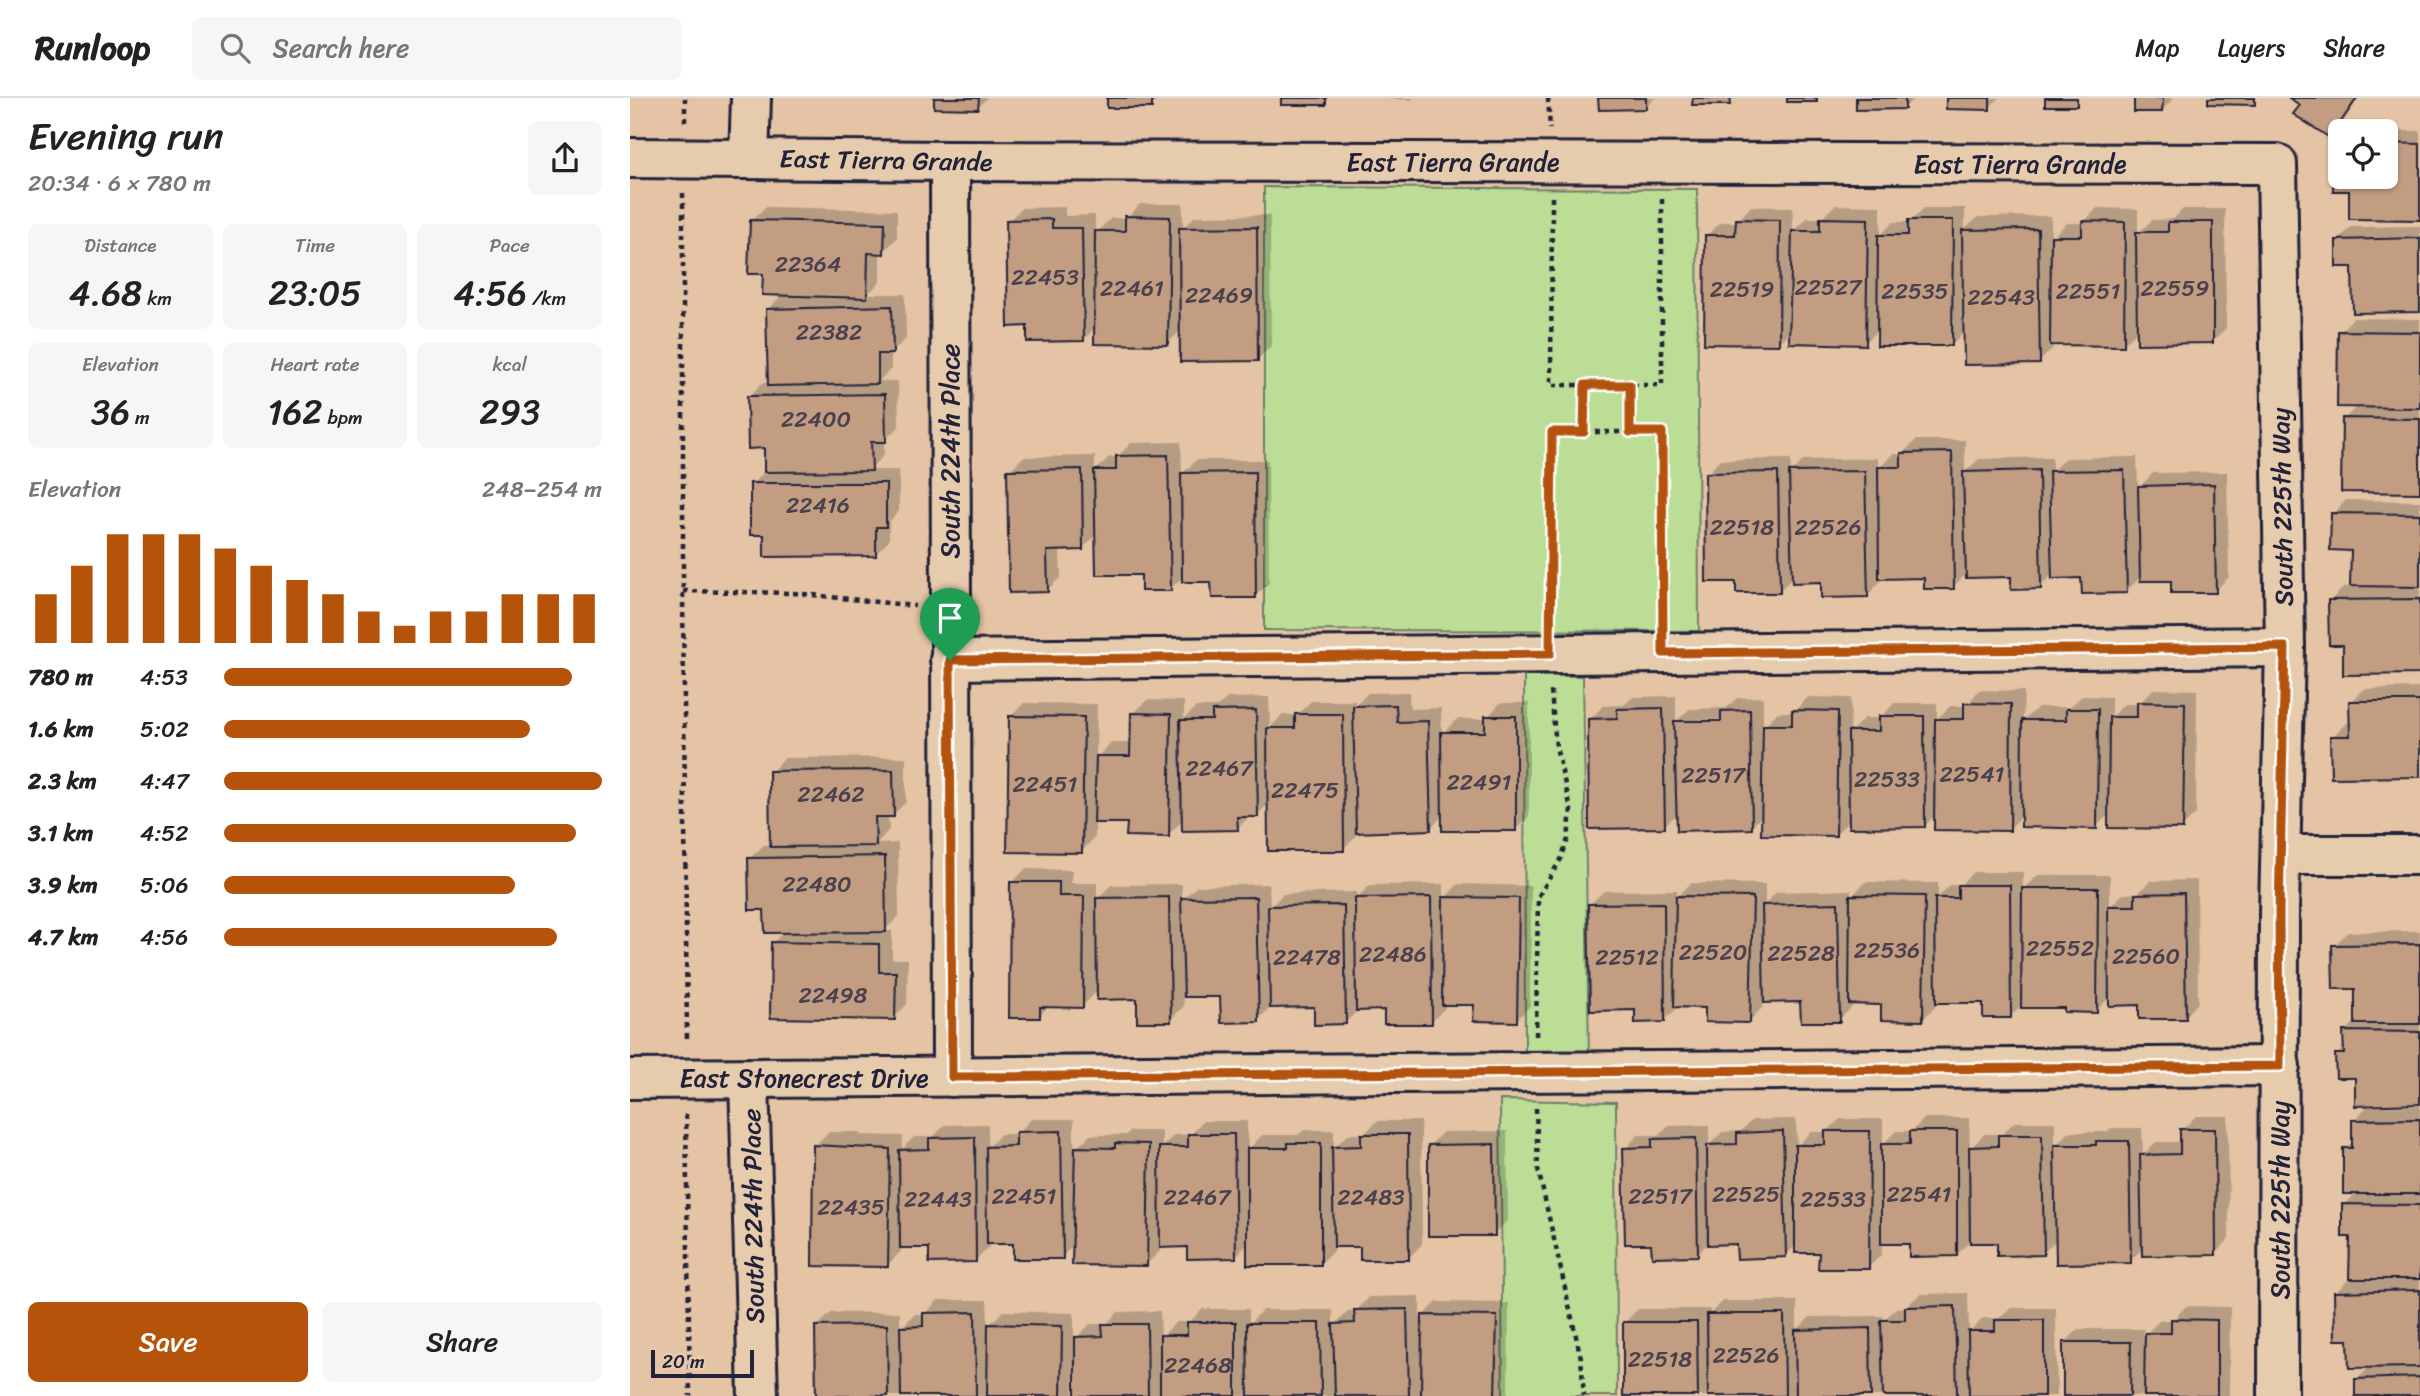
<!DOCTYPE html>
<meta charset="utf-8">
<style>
:root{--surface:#fff;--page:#f6f6f6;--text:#222;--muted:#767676;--line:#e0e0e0;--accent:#b45309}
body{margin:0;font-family:Sriracha,sans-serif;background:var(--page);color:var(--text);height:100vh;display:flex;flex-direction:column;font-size:26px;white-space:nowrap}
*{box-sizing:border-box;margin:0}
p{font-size:23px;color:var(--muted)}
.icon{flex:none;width:38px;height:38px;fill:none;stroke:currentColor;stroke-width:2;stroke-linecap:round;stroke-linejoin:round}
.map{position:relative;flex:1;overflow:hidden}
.drawer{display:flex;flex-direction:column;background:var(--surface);width:630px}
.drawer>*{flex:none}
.tools{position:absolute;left:1698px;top:21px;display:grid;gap:14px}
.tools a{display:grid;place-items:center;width:70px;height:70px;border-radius:10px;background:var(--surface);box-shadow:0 2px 5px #0004;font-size:35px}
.scale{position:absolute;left:21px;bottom:18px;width:103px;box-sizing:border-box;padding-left:7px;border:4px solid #22223b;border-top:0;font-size:19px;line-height:24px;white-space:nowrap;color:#22223b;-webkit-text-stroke:5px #e6cbad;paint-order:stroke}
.pin{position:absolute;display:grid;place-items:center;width:60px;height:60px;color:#fff;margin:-72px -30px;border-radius:50% 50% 50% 0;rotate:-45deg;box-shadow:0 0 7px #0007}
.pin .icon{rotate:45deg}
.round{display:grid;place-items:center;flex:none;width:74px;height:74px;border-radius:10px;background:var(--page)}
.summary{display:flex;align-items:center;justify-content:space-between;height:119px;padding:0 28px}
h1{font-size:38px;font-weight:600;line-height:52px}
.figures{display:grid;grid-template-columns:repeat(3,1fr);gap:10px;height:119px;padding:7px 28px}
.figures div{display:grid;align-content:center;border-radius:10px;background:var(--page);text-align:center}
.figures b{font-size:35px;font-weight:600}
.figures small{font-size:19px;font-weight:400}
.figures p{font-size:19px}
.chart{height:196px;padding:14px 28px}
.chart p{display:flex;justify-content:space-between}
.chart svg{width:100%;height:126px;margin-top:7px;stroke:var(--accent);stroke-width:6}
.action{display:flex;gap:14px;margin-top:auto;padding:14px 28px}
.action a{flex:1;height:80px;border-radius:10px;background:var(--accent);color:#fff;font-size:28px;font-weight:600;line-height:80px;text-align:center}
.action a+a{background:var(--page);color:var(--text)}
ul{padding:0 28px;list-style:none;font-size:23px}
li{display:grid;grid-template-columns:112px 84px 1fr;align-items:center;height:52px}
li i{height:18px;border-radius:9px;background:var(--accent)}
header{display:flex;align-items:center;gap:42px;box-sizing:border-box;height:98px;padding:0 35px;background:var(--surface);border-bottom:2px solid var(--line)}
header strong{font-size:33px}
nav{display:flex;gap:38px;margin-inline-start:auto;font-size:24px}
.search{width:490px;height:63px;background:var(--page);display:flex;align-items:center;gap:18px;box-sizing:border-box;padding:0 24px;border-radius:10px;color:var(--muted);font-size:26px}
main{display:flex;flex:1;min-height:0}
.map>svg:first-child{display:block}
.green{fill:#bbdd96;stroke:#6e8068;stroke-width:2}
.shadow{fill:#0003;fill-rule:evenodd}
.building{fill:#c29d82;stroke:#22223b;stroke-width:2}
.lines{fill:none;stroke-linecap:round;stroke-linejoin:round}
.minor-casing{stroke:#22223b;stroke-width:44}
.path{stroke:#22223b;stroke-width:4.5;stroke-dasharray:5 5;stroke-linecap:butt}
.minor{stroke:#e6cbad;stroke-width:38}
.route-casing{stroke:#fff;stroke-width:14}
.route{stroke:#b45309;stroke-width:9}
.labels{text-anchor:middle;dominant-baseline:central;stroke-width:5;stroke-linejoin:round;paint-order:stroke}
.number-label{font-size:23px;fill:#4a414d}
.street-label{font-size:26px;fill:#22223b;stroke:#e6cbad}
</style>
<header>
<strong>Runloop</strong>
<div class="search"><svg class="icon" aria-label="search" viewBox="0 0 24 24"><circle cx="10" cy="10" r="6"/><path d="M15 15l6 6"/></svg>Search here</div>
<nav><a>Map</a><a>Layers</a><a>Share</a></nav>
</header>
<main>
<section class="drawer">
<div class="summary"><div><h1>Evening run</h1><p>20:34 · 6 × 780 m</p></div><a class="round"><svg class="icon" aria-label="share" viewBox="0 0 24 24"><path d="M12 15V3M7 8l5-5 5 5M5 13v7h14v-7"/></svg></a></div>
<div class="figures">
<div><p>Distance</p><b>4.68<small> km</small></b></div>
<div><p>Time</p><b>23:05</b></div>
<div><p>Pace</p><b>4:56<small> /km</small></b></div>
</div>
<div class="figures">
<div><p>Elevation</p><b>36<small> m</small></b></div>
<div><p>Heart rate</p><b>162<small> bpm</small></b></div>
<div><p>kcal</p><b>293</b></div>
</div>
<div class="chart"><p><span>Elevation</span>248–254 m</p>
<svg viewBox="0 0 160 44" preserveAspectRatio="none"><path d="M5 44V27M15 44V17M25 44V6M35 44V6M45 44V6M55 44V11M65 44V17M75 44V22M85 44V27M95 44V33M105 44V38M115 44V33M125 44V33M135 44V27M145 44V27M155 44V27"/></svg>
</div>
<ul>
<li><b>780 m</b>4:53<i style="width:92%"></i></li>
<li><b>1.6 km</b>5:02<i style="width:81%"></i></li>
<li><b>2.3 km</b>4:47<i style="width:100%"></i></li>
<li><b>3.1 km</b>4:52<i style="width:93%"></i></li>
<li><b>3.9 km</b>5:06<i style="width:77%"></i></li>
<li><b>4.7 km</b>4:56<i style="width:88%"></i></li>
</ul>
<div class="action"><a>Save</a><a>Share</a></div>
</section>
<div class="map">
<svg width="1790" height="1298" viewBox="0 0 1790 1298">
<rect width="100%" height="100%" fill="#e4c4a4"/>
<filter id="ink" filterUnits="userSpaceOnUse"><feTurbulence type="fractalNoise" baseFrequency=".0143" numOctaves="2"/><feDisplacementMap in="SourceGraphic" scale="14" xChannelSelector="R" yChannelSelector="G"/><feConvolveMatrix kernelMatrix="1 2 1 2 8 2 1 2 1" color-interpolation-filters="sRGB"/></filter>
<g filter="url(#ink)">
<g class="green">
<polygon points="634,89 1067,91 1069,533 634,532"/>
<polygon points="894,578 953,578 959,958 895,957"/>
<polygon points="870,1002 986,1004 987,1298 873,1298"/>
</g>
<g class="shadow">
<polygon points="305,0 357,0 348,9"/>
<polygon points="479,0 530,0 521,8"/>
<polygon points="754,0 783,0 781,2"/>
<polygon points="970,0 1025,0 1015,10"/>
<polygon points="1228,0 1284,0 1274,10"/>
<polygon points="1318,0 1369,0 1359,10"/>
<polygon points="1505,0 1544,0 1532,12"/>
<polygon points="1662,0 1729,0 1713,24 1700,38 1672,7"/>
<polygon points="1720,32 1790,33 1790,120 1721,91 1705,91 1706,45 1710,42 1710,79 1755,79 1755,33 1718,33"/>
<polygon points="510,106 553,106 553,130 565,118 640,117 641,248 627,262 552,231 538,245 466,229 453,242 378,123 392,110 435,109 435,118 465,117 465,136 481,120 497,120"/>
<polygon points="1205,107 1251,108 1251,137 1263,124 1280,124 1294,110 1335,110 1335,131 1348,119 1421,118 1421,140 1437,125 1453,125 1467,110 1508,111 1508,135 1522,122 1543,121 1553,111 1595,111 1596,230 1583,243 1509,231 1493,247 1423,246 1423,250 1409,264 1335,233 1321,247 1249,231 1235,245 1161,233 1148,245 1077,137 1091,124 1107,124 1121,108 1163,110 1163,134 1177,120 1192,120"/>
<polygon points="135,109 267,112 267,140 253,154 250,154 250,184 238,196 275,196 276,241 261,254 261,271 249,283 268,283 269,329 254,342 254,357 240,372 269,372 269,413 259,424 259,443 245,456 136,435 122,386 136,372 135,349 119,299 132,285 139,285 137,212 153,196 135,174 122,123"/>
<polygon points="1790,128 1790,212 1724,167 1707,143 1721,129"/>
<polygon points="1723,220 1790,221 1790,394 1714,321 1728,307 1710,234"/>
<polygon points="1286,342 1335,342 1335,374 1349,361 1422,359 1422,373 1435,360 1507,359 1508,391 1523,375 1597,374 1599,479 1585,493 1542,481 1512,478 1496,493 1453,479 1423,476 1410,489 1383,477 1337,475 1323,489 1296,479 1251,479 1251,483 1238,497 1193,483 1163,479 1149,493 1107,482 1077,376 1090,362 1161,361 1161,374 1174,362 1248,360 1248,371 1263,356 1272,356"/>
<polygon points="551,344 552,376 566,362 638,362 639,485 625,498 583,483 554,478 540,491 513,475 467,436 452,451 430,451 431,479 417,492 379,373 393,359 465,358 465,373 479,359 487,359 501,345"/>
<polygon points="1716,402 1790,403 1790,574 1715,546 1700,503 1714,489 1722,489 1722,451 1703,416"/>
<polygon points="1790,590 1790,677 1702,639 1716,625 1721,625 1721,604 1734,591"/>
<path d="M1523,591L1567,592L1566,716L1552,729L1479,716L1466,729L1392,718L1379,731L1306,716L1295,728L1221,721L1206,736L1133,717L1121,729L1048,715L1034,728L960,621L973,608L994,607L1003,599L1046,598V624L1059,611L1096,610L1107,600L1133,599V629L1148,614H1164L1178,599L1221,600L1220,634L1234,620H1251L1264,605H1307V621L1320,608H1336L1349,592L1394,593L1393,623L1408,609H1440L1452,598L1481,599V619L1494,606H1509ZM1100,621V625H1057V622Z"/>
<polygon points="779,594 780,611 811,610 812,636 827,621 856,621 870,605 899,605 899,718 886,731 813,717 800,731 726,733 726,738 713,751 639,705 627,717 621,717 607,731 553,722 538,737 498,724 465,723 465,739 452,753 380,619 394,605 467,606 466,660 481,645 502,645 503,616 517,602 554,603 554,621 566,609 587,609 597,600 639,599 640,630 652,617 667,617 681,603 725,603 725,608 738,595"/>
<polygon points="276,659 276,704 263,717 258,717 259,732 246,746 268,745 269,818 254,833 262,833 262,861 278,861 277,906 264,920 143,845 154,833 136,810 120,760 134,747 142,747 141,674 154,660"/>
<polygon points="395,771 442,772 441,785 467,785 467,801 481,787 552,786 552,802 567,788 639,786 640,809 653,796 726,794 727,800 740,787 814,786 814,801 828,786 901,788 900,908 886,922 846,906 815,905 815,910 801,924 756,910 729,911 715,925 686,907 642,908 628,922 592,897 553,898 554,908 540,922 508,899 468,892 453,908 419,908 409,918 382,785"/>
<polygon points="1343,774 1393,774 1393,791 1408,777 1480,777 1480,808 1493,796 1508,795 1520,783 1567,782 1568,905 1555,919 1481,898 1466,913 1436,908 1391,908 1381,918 1354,903 1306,903 1306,908 1293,921 1253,905 1223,905 1223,908 1209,922 1172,902 1133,903 1133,909 1119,923 1077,908 1048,909 1035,922 1007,910 960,806 974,793 1047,792 1047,799 1061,785 1135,786 1135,806 1147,794 1221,792 1221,799 1235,784 1308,785 1308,799 1320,787 1330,787"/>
<polygon points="1790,833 1790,1004 1727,978 1707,957 1715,948 1715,934 1727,922 1727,890 1704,848 1718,834"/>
<polygon points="1790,1008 1790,1298 1727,1298 1727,1282 1740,1268 1720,1240 1706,1194 1719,1181 1721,1138 1714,1107 1726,1095 1715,1051 1724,1042 1723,1023 1737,1009"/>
<polygon points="1566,1018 1598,1018 1599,1141 1586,1155 1513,1150 1500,1163 1427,1141 1413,1155 1369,1143 1340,1143 1327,1157 1281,1144 1252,1144 1252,1156 1239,1169 1167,1146 1155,1158 1108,1144 1078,1145 1067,1157 1023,1144 995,1051 1008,1037 1029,1037 1038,1028 1079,1027 1079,1047 1092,1034 1111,1033 1122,1022 1166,1021 1167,1048 1181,1034 1196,1034 1210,1021 1253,1021 1253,1046 1266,1033 1282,1033 1295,1020 1339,1020 1340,1051 1354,1036 1372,1036 1384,1024 1425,1024 1425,1048 1439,1034 1477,1034 1481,1030 1512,1030 1513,1057 1526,1044 1552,1044 1552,1032"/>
<polygon points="401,1021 444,1021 444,1052 460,1037 496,1037 500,1033 532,1033 532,1049 544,1037 561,1036 573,1023 617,1023 618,1052 632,1037 668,1037 674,1032 704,1032 704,1050 718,1036 734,1036 747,1023 791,1023 792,1146 779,1160 732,1147 704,1147 704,1152 691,1165 619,1145 606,1158 559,1147 530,1148 530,1153 517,1166 444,1146 432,1159 384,1144 359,1144 359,1149 346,1162 301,1149 271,1149 271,1153 258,1167 185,1047 199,1034 230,1034 230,1037 273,1038 272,1051 284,1039 303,1039 315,1027 358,1026 358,1049 371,1036 388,1036"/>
<polygon points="877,1033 878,1122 864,1136 800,1047 813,1034"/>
<polygon points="1338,1195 1339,1235 1353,1220 1369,1220 1380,1210 1426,1210 1427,1298 995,1298 994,1225 1008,1211 1080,1211 1080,1216 1093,1203 1167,1203 1167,1232 1180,1219 1253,1218 1253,1223 1266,1210 1276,1209 1290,1196"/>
<polygon points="790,1198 790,1220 807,1204 879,1205 878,1298 447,1298 447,1270 444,1270 443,1298 187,1298 187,1228 201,1215 270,1214 270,1231 285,1216 295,1216 308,1202 357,1202 358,1228 373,1213 444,1215 444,1242 460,1226 476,1226 488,1214 530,1213 531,1239 546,1224 560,1224 572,1211 619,1211 619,1226 632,1212 703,1212 703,1228 719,1213 726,1213 739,1199"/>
<polygon points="1556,1208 1600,1209 1599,1298 1435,1298 1435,1244 1449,1231 1514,1231 1513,1239 1530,1222 1543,1222"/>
</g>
<g class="building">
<polygon points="304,0 349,0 348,11 304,10"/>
<rect x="477" y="0" width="45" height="10"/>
<rect x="651" y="0" width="45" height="7"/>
<polygon points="968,0 1016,0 1016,11 969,12"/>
<polygon points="1063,0 1101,0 1100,7 1062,7"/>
<rect x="1157" y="0" width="30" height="4"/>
<polygon points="1226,0 1275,0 1275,11 1226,12"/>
<polygon points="1316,0 1360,0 1360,12 1316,11"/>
<rect x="1415" y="0" width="32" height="8"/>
<polygon points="1504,0 1533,0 1532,14 1504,14"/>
<polygon points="1578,0 1625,0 1625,7 1578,6"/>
<polygon points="1659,0 1727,0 1700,40 1663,16 1670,7"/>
<polygon points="1704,45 1710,45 1710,79 1755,79 1755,45 1790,46 1790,122 1719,121 1719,93 1703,93"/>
<polygon points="495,118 540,119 538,247 464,246 465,133 495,133"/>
<polygon points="1190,120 1238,121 1236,247 1159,245 1162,133 1190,133"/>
<polygon points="422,121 422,130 452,130 454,243 397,244 397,228 378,229 376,122"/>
<polygon points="1106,121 1150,122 1149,247 1074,246 1075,137 1105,137"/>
<polygon points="120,122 255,125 254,156 238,155 237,200 132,197 133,176 118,176"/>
<polygon points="1278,122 1323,122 1322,248 1247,248 1248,137 1278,137"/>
<polygon points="1452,123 1495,124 1494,248 1420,247 1421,138 1452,138"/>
<polygon points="1538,124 1583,124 1583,245 1507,246 1506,134 1538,134"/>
<polygon points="627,129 628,263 550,264 549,130"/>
<polygon points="1408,131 1410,266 1334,267 1332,132"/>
<polygon points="1790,140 1790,214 1723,215 1722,169 1706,169 1706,142"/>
<polygon points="262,208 263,256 248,256 248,286 138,288 136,211"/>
<polygon points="1708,233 1790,234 1790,310 1707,309"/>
<polygon points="255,296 256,344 241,344 242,373 134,374 134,350 118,351 117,298"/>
<polygon points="1712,320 1790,321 1790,395 1711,394"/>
<polygon points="1322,354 1324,491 1294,491 1294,480 1249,481 1248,369 1271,369 1271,355"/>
<polygon points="538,357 541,493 511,493 511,477 466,477 464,372 486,372 486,358"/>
<polygon points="452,371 453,452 417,453 418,494 379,495 377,372"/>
<polygon points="1409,372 1411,491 1381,492 1381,479 1336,480 1333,374"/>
<polygon points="1494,372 1497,495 1452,496 1451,480 1422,481 1419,373"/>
<polygon points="1235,373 1238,499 1191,500 1191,484 1162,485 1159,374"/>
<polygon points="625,374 626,500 582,500 581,484 552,484 551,375"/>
<polygon points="1148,374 1150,495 1106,495 1106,484 1076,484 1075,375"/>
<polygon points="120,385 256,385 256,429 246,429 246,458 134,459 134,437 120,437"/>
<polygon points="1584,386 1586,495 1541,495 1541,483 1510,483 1508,388"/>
<polygon points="1701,415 1790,416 1790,489 1720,488 1721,453 1700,452"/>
<polygon points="1790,501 1790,576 1713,577 1713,547 1699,547 1698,502"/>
<polygon points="1719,603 1790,603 1790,679 1701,680 1700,638 1720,638"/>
<polygon points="1507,604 1555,605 1553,731 1478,730 1479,619 1507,619"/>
<polygon points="1334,605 1381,606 1380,733 1304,732 1305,621 1334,621"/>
<polygon points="766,607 767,624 798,623 801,732 726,735 723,608"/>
<polygon points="1033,610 1035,730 959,731 958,621 987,620 987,611"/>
<polygon points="1436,611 1468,611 1467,731 1391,729 1392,622 1436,622"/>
<polygon points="626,612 628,719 607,719 608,732 552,733 550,622 582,622 582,613"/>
<polygon points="1120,612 1122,731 1047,733 1044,623 1091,623 1091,613"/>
<polygon points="1162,612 1208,613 1206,738 1131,737 1133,627 1162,627"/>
<polygon points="501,615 541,616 539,739 496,738 497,725 464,725 466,658 500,658"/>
<polygon points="665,616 713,616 714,753 638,753 637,630 665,630"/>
<polygon points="379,618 454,619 452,755 377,754"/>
<polygon points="855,618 886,618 886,733 812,733 811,634 855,634"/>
<polygon points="1249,618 1294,618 1295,729 1219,730 1218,633 1249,633"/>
<polygon points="263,672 264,719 245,719 246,748 140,749 139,673"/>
<polygon points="255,758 256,834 135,835 134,812 119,812 118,760"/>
<polygon points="380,784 429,784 429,798 454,798 453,910 410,909 410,920 379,920"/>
<polygon points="1328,787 1380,787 1381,920 1353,920 1353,905 1306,905 1305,800 1328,800"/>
<polygon points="1392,790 1468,790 1467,915 1434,914 1434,910 1391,910"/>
<polygon points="1554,795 1556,921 1509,921 1509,907 1479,908 1478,808 1505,808 1505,796"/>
<polygon points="1220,797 1295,798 1293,923 1251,922 1251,907 1219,906"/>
<polygon points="1046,798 1123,799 1120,925 1075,924 1075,910 1044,909"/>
<polygon points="539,799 541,924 507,924 507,901 467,902 466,800"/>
<polygon points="626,799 629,924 591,925 590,899 554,899 551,800"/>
<polygon points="801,799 802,926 754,926 754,912 726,913 725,800"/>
<polygon points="813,799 889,800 887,924 843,923 844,907 812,907"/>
<polygon points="1034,805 1035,924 1005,925 1005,912 960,913 958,806"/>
<polygon points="1208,805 1210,924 1171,924 1170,904 1134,905 1132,807"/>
<polygon points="714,807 716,926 684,927 684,909 640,910 638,808"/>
<polygon points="141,844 249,846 249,874 266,874 265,922 140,920"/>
<polygon points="1790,846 1790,926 1725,926 1725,891 1703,891 1702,847"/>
<polygon points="1713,933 1790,934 1790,1006 1725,1008 1725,980 1706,980 1705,956 1714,956"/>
<polygon points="1790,1021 1790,1096 1713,1096 1713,1050 1722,1050 1722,1022"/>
<polygon points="1550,1031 1585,1031 1586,1157 1512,1158 1510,1057 1550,1056"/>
<polygon points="431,1033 433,1161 383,1161 383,1146 357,1146 356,1049 386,1048 386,1034"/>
<polygon points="1153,1033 1156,1159 1107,1161 1106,1146 1078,1147 1077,1047 1107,1046 1107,1035"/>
<polygon points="1195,1033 1240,1033 1239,1171 1188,1171 1189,1155 1165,1155 1165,1047 1195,1047"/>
<polygon points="1280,1033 1327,1033 1327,1158 1279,1159 1279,1146 1251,1146 1251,1046 1280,1046"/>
<polygon points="558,1036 604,1036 606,1160 557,1161 557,1149 530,1150 529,1049 558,1049"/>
<polygon points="731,1036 778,1036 779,1162 730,1162 730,1149 704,1149 702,1049 731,1048"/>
<polygon points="1368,1037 1412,1037 1414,1157 1367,1158 1367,1145 1340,1145 1339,1049 1368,1048"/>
<polygon points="345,1039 346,1164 299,1165 299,1150 270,1150 269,1052 299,1051 299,1040"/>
<polygon points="1066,1040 1068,1158 1022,1159 1021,1146 995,1146 993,1050 1022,1049 1022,1041"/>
<polygon points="1466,1043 1499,1043 1501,1165 1426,1166 1424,1047 1466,1047"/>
<polygon points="485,1045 519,1046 517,1168 442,1167 445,1049 485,1050"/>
<polygon points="658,1045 691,1045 691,1167 617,1167 617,1050 658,1050"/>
<polygon points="864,1046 865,1138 798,1138 798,1047"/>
<polygon points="183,1047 260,1051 258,1169 182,1168"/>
<polygon points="1712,1106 1790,1107 1790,1181 1719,1181 1720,1139 1712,1139"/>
<polygon points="1790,1192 1790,1269 1719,1270 1718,1242 1705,1242 1704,1194"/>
<polygon points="1325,1208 1327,1298 1253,1298 1251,1222 1275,1222 1275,1209"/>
<polygon points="777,1211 779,1298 705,1298 703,1226 725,1225 724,1212"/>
<polygon points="345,1214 346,1298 271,1298 270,1229 293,1228 293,1215"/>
<polygon points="1077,1216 1154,1216 1155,1298 1078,1298"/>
<polygon points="792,1217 867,1218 865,1298 791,1298"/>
<polygon points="1541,1221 1587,1222 1587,1298 1514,1298 1515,1235 1541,1235"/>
<polygon points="1365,1222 1414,1222 1414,1298 1339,1298 1338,1233 1365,1233"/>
<polygon points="557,1224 606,1224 606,1298 530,1298 530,1237 557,1237"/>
<polygon points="993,1224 1067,1224 1068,1298 993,1298"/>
<polygon points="617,1225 690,1225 691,1298 618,1298"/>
<polygon points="358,1226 432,1228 431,1298 357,1298"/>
<polygon points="472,1226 517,1226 518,1298 445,1298 445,1239 473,1238"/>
<polygon points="257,1227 258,1298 186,1298 185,1228"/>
<polygon points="1240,1230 1241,1298 1166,1298 1165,1232"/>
<polygon points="1433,1244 1501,1244 1500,1298 1433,1298"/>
<polygon points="1790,1279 1790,1298 1725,1298 1725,1281"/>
</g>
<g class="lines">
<defs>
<g id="minor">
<polyline points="0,60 320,63 1647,66 1655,549 1649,814 1648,1298"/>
<polyline points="119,61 121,0"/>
<polyline points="320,63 322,979"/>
<polyline points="320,562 1655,549"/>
<polyline points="1651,757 1790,757"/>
<polyline points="0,981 1650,968"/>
<polyline points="119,981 128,1298"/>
</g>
</defs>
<use href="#minor" class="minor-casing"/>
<g class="path">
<polyline points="918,0 920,31"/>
<polyline points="55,24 55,0"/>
<polyline points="53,95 53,493 57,944"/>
<polyline points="922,99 921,287 1032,287 1032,101"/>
<polyline points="1000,287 1000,334"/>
<polyline points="954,334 955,287"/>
<polyline points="53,493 164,495 285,508"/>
<polyline points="922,521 922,334 1032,334 1033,518"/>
<polyline points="906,938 908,799 931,761 938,741 941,711 926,649 921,593"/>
<polyline points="906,1010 908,1071 951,1260 954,1298"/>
<polyline points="56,1016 60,1298"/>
</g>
<use href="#minor" class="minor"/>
</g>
</g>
<g class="lines" filter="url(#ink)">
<defs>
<polygon id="route" points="955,287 1000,287 1000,334 1032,334 1033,555 1655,549 1649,814 1650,968 322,979 320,562 920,556 922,334 954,334"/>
</defs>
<use href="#route" class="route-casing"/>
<use href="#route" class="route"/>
</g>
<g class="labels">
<g class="number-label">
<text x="178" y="166">22364</text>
<text x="415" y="179">22453</text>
<text x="1198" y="189">22527</text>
<text x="502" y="190">22461</text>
<text x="1545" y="190">22559</text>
<text x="1112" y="191">22519</text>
<text x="1285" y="193">22535</text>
<text x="1458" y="193">22551</text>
<text x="589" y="197">22469</text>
<text x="1371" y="199">22543</text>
<text x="199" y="234">22382</text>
<text x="186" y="321">22400</text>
<text x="188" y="407">22416</text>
<text x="1112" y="429">22518</text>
<text x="1198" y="429">22526</text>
<text x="589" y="670">22467</text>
<text x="1342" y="676">22541</text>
<text x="1083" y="677">22517</text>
<text x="1257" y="681">22533</text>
<text x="849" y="684">22491</text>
<text x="415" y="686">22451</text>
<text x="675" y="692">22475</text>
<text x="201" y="696">22462</text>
<text x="187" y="786">22480</text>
<text x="1430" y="850">22552</text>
<text x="1257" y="852">22536</text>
<text x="1083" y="854">22520</text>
<text x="1171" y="855">22528</text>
<text x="763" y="856">22486</text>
<text x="1516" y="858">22560</text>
<text x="677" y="859">22478</text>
<text x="997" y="859">22512</text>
<text x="203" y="897">22498</text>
<text x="1116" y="1096">22525</text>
<text x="1289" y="1096">22541</text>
<text x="394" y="1098">22451</text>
<text x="1030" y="1098">22517</text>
<text x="567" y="1099">22467</text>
<text x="741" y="1099">22483</text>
<text x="308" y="1101">22443</text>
<text x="1203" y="1101">22533</text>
<text x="221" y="1109">22435</text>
<text x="1116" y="1257">22526</text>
<text x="1030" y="1261">22518</text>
<text x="568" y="1267">22468</text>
</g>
<g class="street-label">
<text transform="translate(256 62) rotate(1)">East Tierra Grande</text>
<text x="823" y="64">East Tierra Grande</text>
<text x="1390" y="66">East Tierra Grande</text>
<text transform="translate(320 353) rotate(-90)">South 224th Place</text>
<text transform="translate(1652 409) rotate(-91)">South 225th Way</text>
<text x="174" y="980">East Stonecrest Drive</text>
<text transform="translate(1650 1102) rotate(-90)">South 225th Way</text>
<text transform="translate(123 1118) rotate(-91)">South 224th Place</text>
</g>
</g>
</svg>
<div class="tools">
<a><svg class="icon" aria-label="locate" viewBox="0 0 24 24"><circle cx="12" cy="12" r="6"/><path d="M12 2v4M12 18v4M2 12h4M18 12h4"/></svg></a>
</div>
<div class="scale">20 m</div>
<div class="pin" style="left:320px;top:562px;background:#1e9e55"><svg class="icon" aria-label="arrive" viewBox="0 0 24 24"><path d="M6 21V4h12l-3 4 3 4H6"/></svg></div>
</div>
</main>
